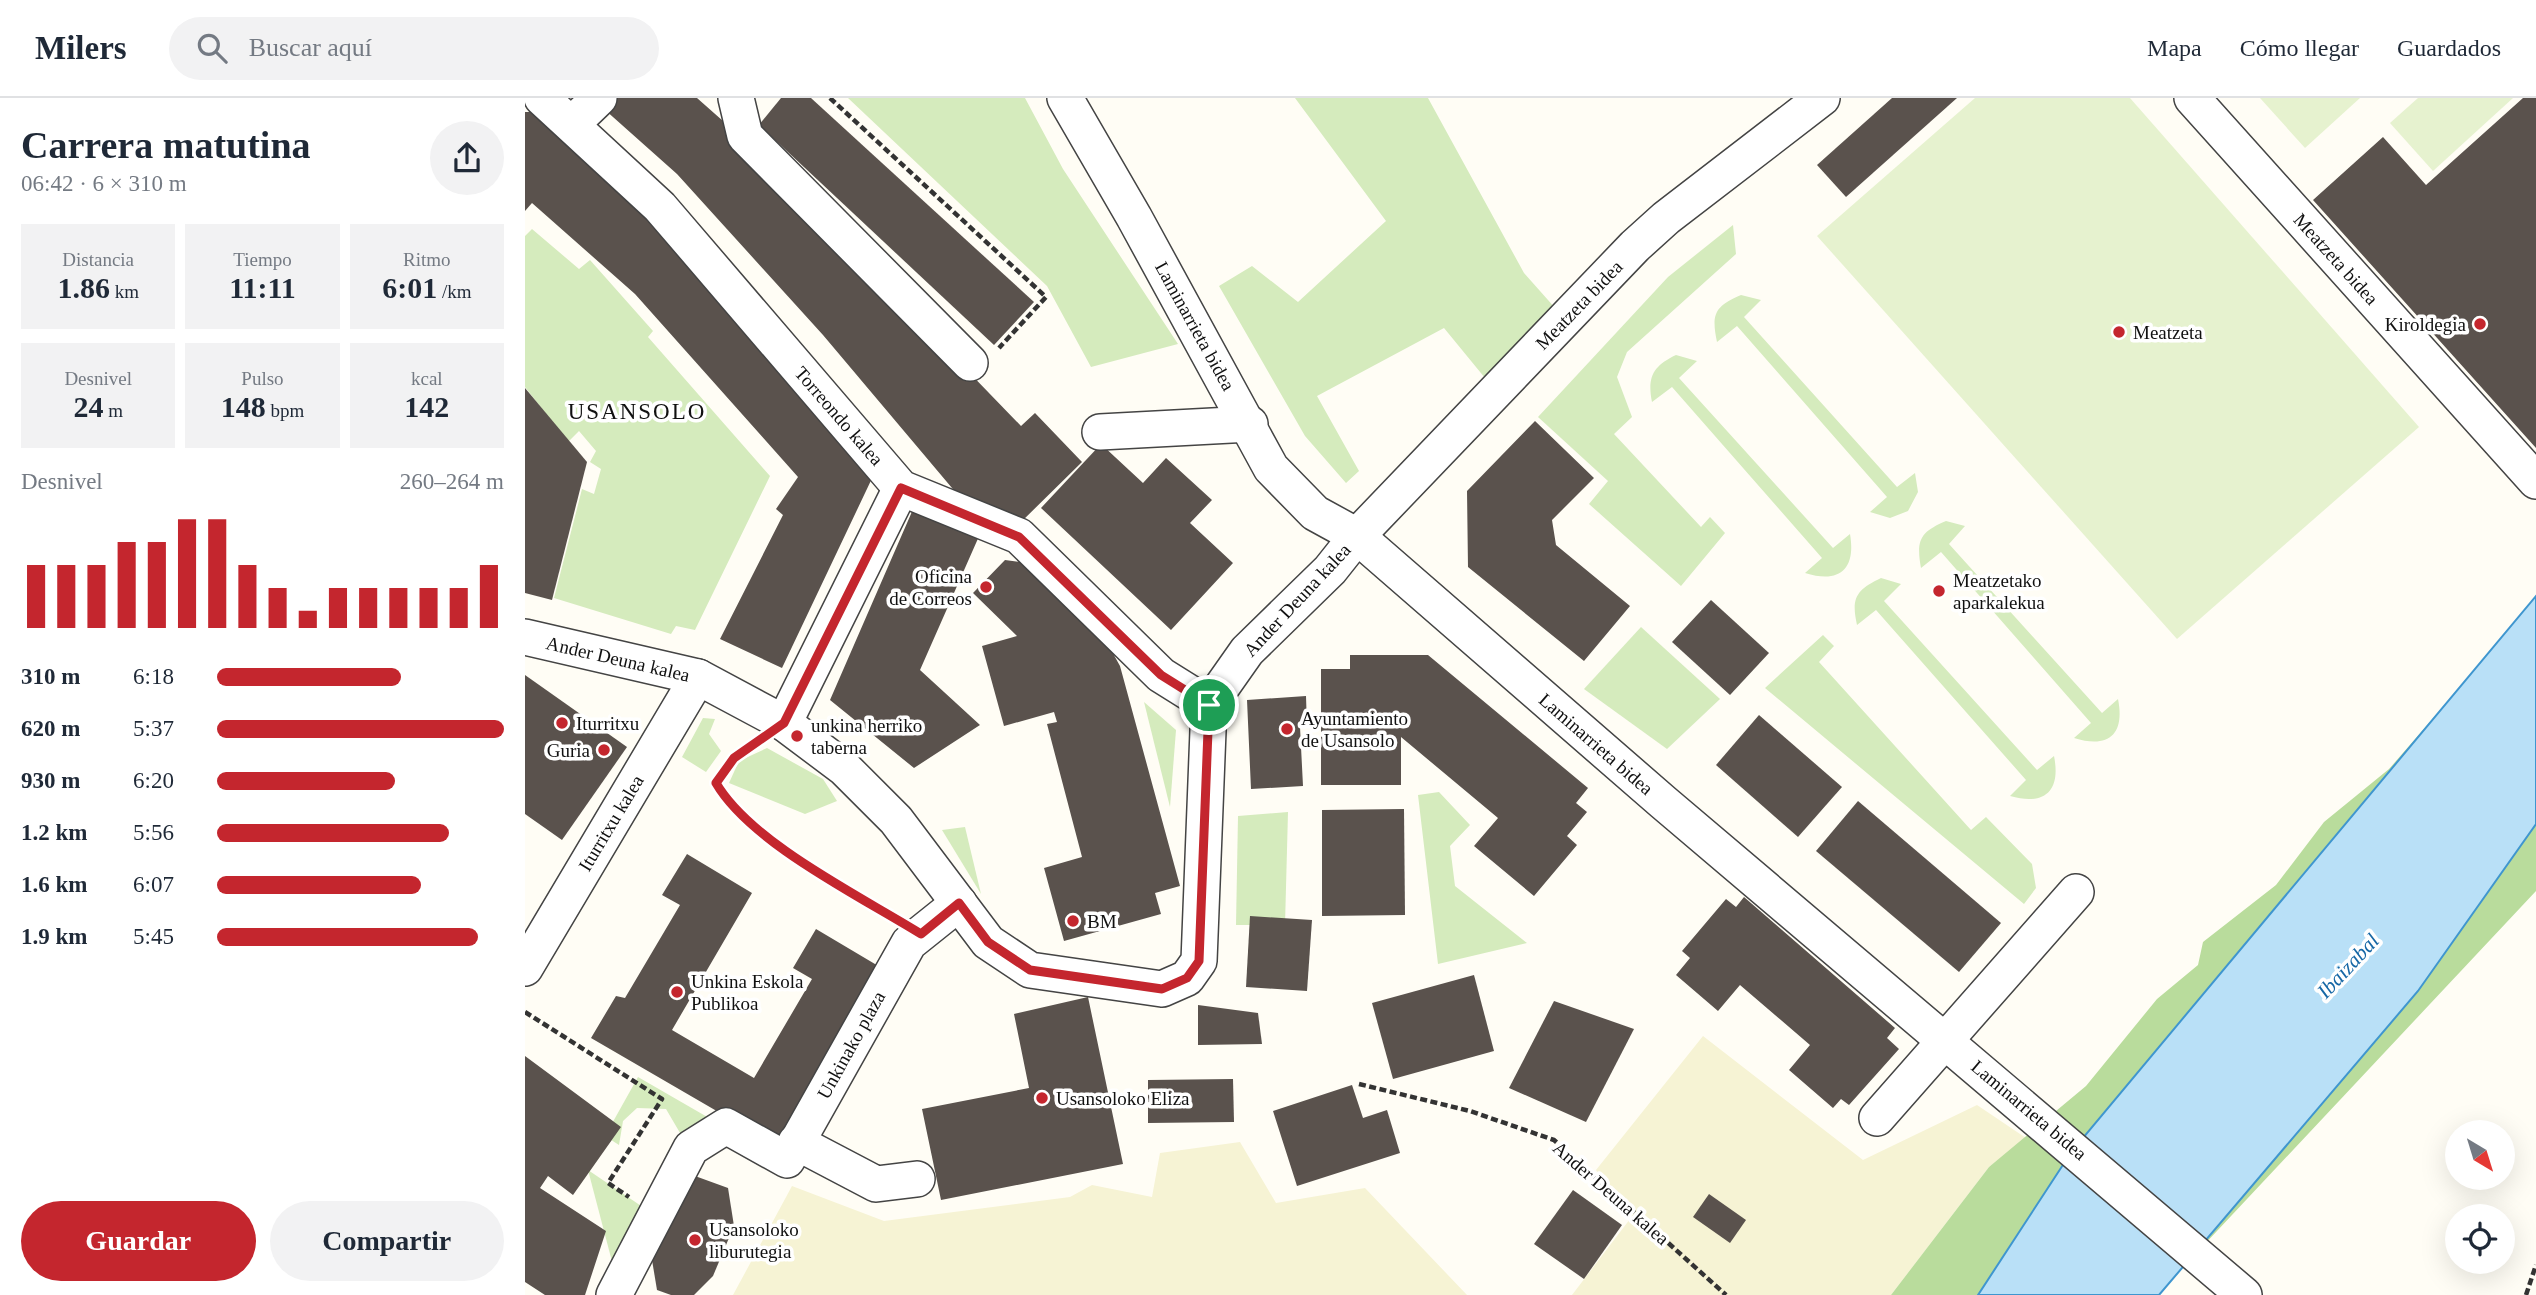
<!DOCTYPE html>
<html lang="es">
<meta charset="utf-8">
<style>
:root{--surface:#fff;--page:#f2f2f3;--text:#1f2937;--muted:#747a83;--line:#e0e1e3;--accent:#c4262e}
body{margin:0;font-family:Georgia,serif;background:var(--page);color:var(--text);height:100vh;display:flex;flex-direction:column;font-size:26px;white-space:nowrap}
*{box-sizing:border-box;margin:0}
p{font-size:23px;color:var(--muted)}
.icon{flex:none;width:38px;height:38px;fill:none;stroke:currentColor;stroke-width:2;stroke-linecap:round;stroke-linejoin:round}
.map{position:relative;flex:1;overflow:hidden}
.details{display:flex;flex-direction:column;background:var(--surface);width:525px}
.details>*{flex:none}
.needle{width:46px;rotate:142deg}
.tools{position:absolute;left:1920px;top:1022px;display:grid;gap:14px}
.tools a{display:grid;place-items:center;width:70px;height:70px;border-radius:50%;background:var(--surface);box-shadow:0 7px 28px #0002;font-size:35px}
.pin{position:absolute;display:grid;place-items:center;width:60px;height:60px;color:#fff;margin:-30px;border:4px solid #fff;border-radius:50%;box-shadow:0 2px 7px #0007}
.round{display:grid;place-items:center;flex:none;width:74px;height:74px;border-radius:37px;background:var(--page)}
.overview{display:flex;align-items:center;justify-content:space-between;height:119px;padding:0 21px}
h1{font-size:38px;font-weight:600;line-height:52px}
.stats{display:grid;grid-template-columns:repeat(3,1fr);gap:10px;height:119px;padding:7px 21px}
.stats div{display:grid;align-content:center;border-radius:0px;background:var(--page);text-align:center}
.stats b{font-size:30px;font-weight:600}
.stats small{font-size:19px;font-weight:400}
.stats p{font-size:19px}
.chart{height:196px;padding:14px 21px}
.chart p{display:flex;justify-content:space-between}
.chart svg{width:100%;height:126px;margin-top:7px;stroke:var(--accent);stroke-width:6}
.primary-button{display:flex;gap:14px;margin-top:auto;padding:14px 21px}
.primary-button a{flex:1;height:80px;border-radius:42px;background:var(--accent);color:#fff;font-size:28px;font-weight:600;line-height:80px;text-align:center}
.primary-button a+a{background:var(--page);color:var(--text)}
ul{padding:0 21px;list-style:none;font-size:23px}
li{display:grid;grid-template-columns:112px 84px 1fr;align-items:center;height:52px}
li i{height:18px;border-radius:9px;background:var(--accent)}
header{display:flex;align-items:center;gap:42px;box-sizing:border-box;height:98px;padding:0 35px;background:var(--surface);border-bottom:2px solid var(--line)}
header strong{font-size:33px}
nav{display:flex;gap:38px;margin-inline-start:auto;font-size:24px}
.search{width:490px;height:63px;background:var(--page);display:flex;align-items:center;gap:18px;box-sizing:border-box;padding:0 24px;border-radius:38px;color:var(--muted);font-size:26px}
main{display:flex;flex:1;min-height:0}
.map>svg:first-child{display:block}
.farmland{fill:#f6f3d4}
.green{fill:#d5ebbd}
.forest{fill:#b9dc9c}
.pitch{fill:#e6f2cf}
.water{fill:#b9e0f7;stroke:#3f96cf;stroke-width:2}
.building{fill:#5a524d}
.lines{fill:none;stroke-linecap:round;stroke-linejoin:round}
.street-casing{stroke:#444;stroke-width:38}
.path{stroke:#333;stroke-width:4.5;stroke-dasharray:7 3.5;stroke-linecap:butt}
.street{stroke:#fff;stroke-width:35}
.route-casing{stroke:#fff;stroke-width:14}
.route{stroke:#c4262e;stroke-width:9}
.poi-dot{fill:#c4262e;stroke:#fff;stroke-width:2.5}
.labels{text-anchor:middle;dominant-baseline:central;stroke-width:7;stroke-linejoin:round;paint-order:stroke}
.street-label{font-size:19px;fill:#111;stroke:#fff}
.poi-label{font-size:19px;fill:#111;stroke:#fff;text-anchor:start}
.water-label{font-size:21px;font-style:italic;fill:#1768a6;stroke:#fff}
.quarter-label{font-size:23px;letter-spacing:2px;fill:#111;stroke:#fff}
</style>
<header>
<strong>Milers</strong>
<div class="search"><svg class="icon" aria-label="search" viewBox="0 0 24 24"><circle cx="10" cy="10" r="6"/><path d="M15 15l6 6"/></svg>Buscar aquí</div>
<nav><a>Mapa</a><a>Cómo llegar</a><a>Guardados</a></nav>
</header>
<main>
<section class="details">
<div class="overview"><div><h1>Carrera matutina</h1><p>06:42 · 6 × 310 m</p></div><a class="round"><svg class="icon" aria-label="share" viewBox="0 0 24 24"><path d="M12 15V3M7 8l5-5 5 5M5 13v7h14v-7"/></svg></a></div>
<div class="stats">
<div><p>Distancia</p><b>1.86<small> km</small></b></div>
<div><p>Tiempo</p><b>11:11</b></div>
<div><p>Ritmo</p><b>6:01<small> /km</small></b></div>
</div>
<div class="stats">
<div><p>Desnivel</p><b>24<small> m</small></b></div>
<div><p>Pulso</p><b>148<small> bpm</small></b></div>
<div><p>kcal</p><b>142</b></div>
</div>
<div class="chart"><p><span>Desnivel</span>260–264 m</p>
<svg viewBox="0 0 160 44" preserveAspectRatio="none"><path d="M5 44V22M15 44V22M25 44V22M35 44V14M45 44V14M55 44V6M65 44V6M75 44V22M85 44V30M95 44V38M105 44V30M115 44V30M125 44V30M135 44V30M145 44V30M155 44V22"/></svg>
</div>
<ul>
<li><b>310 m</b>6:18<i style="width:64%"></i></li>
<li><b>620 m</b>5:37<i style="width:100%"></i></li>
<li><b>930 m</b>6:20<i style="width:62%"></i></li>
<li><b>1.2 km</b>5:56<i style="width:81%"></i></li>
<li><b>1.6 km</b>6:07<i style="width:71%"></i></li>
<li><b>1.9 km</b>5:45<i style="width:91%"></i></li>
</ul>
<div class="primary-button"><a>Guardar</a><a>Compartir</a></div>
</section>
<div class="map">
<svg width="2011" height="1197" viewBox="0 0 2011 1197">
<rect width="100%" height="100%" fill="#fffdf5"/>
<g class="farmland">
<polygon points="1178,938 1338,1062 1452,1007 1501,1040 1464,1069 1366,1197 1047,1197 1105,1121 1071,1072"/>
<polygon points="715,1044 751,1105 840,1090 942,1197 208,1197 267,1088 359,1123 545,1099 567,1087 627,1099 635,1055"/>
</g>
<g class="green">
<polygon points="323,0 500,0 538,71 653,246 566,269 522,188"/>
<polygon points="770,0 903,0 999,175 1031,211 960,280 919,230 792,298 834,373 821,385 780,338 694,188 727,168 773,204 861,123"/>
<polygon points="1208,127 1211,156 1102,254 1092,279 1107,319 1089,336 1176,429 1185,419 1200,435 1156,488 1064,406 1083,383 1013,319 1143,179"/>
<polygon points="7,131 54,171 65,162 128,233 123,239 245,378 170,532 151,528 146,536 29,500 57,391 69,396 76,371 65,364 71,353 54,333 43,344 0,289 0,138"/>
<path d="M1216,197L1236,202L1219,219L1372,389L1390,375L1393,394L1383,413L1365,420L1345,414L1362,399L1212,228L1192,244C1186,216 1190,208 1216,197Z"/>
<path d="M1151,257L1172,263L1154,280L1308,450L1325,436C1331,471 1315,486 1280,475L1297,460L1147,289L1127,304C1122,279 1128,268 1151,257Z"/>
<path d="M1421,423L1440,428L1424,446L1577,615L1593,601C1600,636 1584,651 1549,640L1566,625L1416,454L1396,470C1391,442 1395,434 1421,423Z"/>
<path d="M1356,480L1376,486L1359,503L1512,672L1529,658C1536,693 1520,708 1485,698L1501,682L1351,512L1332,527C1326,500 1331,492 1356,480Z"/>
<polygon points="1116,529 1195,601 1142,651 1059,591"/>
<polygon points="1298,537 1309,548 1294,564 1446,732 1461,719 1507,766 1511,790 1499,806 1240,590"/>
<polygon points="619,604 651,632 645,709"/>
<polygon points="178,620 190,621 184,636 196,653 181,674 157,659"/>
<polygon points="242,650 298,681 312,703 280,716 204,685 214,663"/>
<polygon points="914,694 945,727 925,748 930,788 1002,845 913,866 893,697"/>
<polygon points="763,714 760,827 711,827 713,718"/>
<polygon points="440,729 456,796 417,732"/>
<polygon points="113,979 184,1020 151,1079 136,1070 158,1040 141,1011 112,1010 98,1023 94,1047 80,1038"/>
<polygon points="63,1072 128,1116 90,1175"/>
</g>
<polygon class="forest" points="2011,502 2011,793 1632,1197 1366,1197 1464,1069 1561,988 1632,901 1673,867 1678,844 1751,787 1799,724 1864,671"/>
<g class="pitch">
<polygon points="1450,0 1605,0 1894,329 1652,541 1292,138"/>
<polygon points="1735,0 1835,0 1780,50"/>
<polygon points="1893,0 1988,0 1908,73 1865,25"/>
</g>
<polygon class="water" points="2011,498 2011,726 1893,893 1634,1197 1453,1197 1547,1053"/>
<g class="building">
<polygon points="90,0 172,0 198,23 350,192 435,265 496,328 510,315 557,364 492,428 443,409 298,237 152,76 79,11"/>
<polygon points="256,0 286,0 509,204 469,247 234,27"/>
<polygon points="1367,0 1432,0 1321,99 1292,67"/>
<polygon points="1998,0 2011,0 2011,350 1788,102 1858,39 1901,87"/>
<polygon points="0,14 10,14 165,160 350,374 257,570 195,541 258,417 251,411 273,379 110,196 7,105 0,113"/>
<polygon points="0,290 62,364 27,502 0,495"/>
<polygon points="1010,323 1069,380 1027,422 1031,447 1105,508 1059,563 943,469 942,393"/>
<polygon points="576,346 618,385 641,360 687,402 665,425 708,465 646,532 516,410"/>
<polygon points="389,409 455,436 395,572 455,627 389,670 305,602"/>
<polygon points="480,462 502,465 580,541 595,568 655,788 630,795 636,816 539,843 519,770 557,759 522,626 532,624 529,614 479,628 457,548 492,538 448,495"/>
<polygon points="1186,502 1244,555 1205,597 1147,544"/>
<polygon points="825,557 903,557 1063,690 1051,705 1062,714 1042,738 1052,747 1009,798 949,748 973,720 876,639 876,687 796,687 796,571 825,571"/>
<polygon points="0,577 102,649 37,742 0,716"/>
<polygon points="781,598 782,629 775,629 778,688 726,691 722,602"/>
<polygon points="1234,617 1317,689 1273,739 1191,667"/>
<polygon points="1333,703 1476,825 1434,874 1291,753"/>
<polygon points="879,711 880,817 797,818 797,712"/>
<polygon points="162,756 227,795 147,932 229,980 287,881 268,870 291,831 355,869 250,1047 66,940 91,898 100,900 155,807 137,797"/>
<polygon points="1219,799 1370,930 1362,940 1374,951 1324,1007 1316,1001 1308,1010 1264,972 1285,947 1215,887 1193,913 1151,877 1165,860 1157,853 1201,801 1211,809"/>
<polygon points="725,818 787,822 782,893 721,889"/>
<polygon points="949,877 969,953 868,981 847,905"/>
<polygon points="563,899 598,1066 416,1102 397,1011 504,990 489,916"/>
<polygon points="1029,903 1109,931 1061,1024 984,990"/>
<polygon points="673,907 733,915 737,946 673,947"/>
<polygon points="0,958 96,1029 48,1097 23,1078 15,1090 81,1133 60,1197 20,1197 0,1184"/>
<polygon points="708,981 709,1024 623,1025 623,982"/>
<polygon points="827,987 838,1020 862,1012 875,1055 772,1088 748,1013"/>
<polygon points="170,1078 203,1090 209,1128 188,1178 169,1197 146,1197 132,1192 127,1162"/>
<polygon points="1048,1092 1097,1127 1059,1181 1009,1146"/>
<polygon points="1184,1096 1221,1122 1205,1145 1168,1119"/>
</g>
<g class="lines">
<defs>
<g id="street">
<polyline points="17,0 135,109 376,390 494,438 636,577 684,607"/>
<polyline points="211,0 220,38 445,265"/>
<polyline points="540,0 609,119 746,370 790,415 832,438 1138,704 1719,1197"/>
<polyline points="1667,0 2011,383"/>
<polyline points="47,26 74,0"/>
<polyline points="575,334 725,326"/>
<polyline points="0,539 173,579 259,625 319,670 371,722 463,844 505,872 637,891 662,880 674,863 684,607 722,553 805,472 832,438 1110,148 1141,120 1297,0"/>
<polyline points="259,625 376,390"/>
<polyline points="0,870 173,579"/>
<polyline points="1352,1020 1551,794"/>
<polyline points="271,1044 351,1086 392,1081"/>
<polyline points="89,1197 166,1050 201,1028 262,1062 384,845 434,805"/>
</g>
</defs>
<use href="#street" class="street-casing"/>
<g class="path">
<polyline points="305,0 521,199 474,250"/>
<path d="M228,646L209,659L191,685C225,742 309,782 365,817"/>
<polyline points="0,914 137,1001 83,1085 104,1099"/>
<polyline points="834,986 945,1013 1029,1042 1201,1197"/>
<polyline points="2001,1197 2011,1167"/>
</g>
<use href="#street" class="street"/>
</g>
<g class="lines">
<defs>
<path id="route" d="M376,390L494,439L636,577L684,607L674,863L662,880L637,891L505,872L463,844L434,805L396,836C335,798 226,745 191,685L209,660L259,625Z"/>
</defs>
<use href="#route" class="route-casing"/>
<use href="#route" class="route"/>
</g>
<g class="poi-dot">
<circle cx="1955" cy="226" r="7"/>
<circle cx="1594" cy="234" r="7"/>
<circle cx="461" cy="489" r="7"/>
<circle cx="1414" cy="493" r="7"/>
<circle cx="37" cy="625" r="7"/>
<circle cx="762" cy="631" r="7"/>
<circle cx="272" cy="638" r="7"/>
<circle cx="79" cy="652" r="7"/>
<circle cx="548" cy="823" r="7"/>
<circle cx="152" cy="894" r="7"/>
<circle cx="517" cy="1000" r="7"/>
<circle cx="170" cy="1142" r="7"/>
</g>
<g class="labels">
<g class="street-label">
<text transform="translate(1811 161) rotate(48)">Meatzeta bidea</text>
<text transform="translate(1054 207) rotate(-46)">Meatzeta bidea</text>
<text transform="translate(670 228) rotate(61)">Laminarrieta bidea</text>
<text transform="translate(314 318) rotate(49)">Torreondo kalea</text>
<text transform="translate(772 502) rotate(-47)">Ander Deuna kalea</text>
<text transform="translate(93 561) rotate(13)">Ander Deuna kalea</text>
<text transform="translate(1071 646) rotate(41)">Laminarrieta bidea</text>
<text transform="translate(86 725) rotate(-59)">Iturritxu kalea</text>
<text transform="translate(326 947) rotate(-61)">Unkinako plaza</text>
<text transform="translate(1504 1012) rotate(40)">Laminarrieta bidea</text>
<text transform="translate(1086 1095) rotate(41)">Ander Deuna kalea</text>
</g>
<g class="poi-label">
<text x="1941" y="226" text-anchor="end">Kiroldegia</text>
<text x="1608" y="234">Meatzeta</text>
<text x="447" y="478" text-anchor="end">Oficina<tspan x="447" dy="22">de Correos</tspan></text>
<text x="1428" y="482">Meatzetako<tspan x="1428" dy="22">aparkalekua</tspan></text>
<text x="776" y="620">Ayuntamiento<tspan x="776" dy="22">de Usansolo</tspan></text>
<text x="51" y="625">Iturritxu</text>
<text x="286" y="627">unkina herriko<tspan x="286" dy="22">taberna</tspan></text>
<text x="65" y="652" text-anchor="end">Guria</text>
<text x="562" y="823">BM</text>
<text x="166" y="883">Unkina Eskola<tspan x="166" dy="22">Publikoa</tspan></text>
<text x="531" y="1000">Usansoloko Eliza</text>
<text x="184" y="1131">Usansoloko<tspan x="184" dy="22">liburutegia</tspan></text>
</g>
<g class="water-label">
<text transform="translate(1823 868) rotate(-47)">Ibaizabal</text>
</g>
<g class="quarter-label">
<text x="112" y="313">USANSOLO</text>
</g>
</g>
</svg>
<div class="tools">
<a><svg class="needle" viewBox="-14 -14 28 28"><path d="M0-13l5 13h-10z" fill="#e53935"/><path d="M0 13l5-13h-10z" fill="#747a83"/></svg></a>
<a><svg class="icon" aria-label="locate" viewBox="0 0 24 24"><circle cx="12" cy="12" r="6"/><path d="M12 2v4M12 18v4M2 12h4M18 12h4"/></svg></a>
</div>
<div class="pin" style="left:684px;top:607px;background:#1e9e55"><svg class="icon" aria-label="arrive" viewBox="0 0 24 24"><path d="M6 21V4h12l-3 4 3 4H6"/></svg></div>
</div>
</main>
